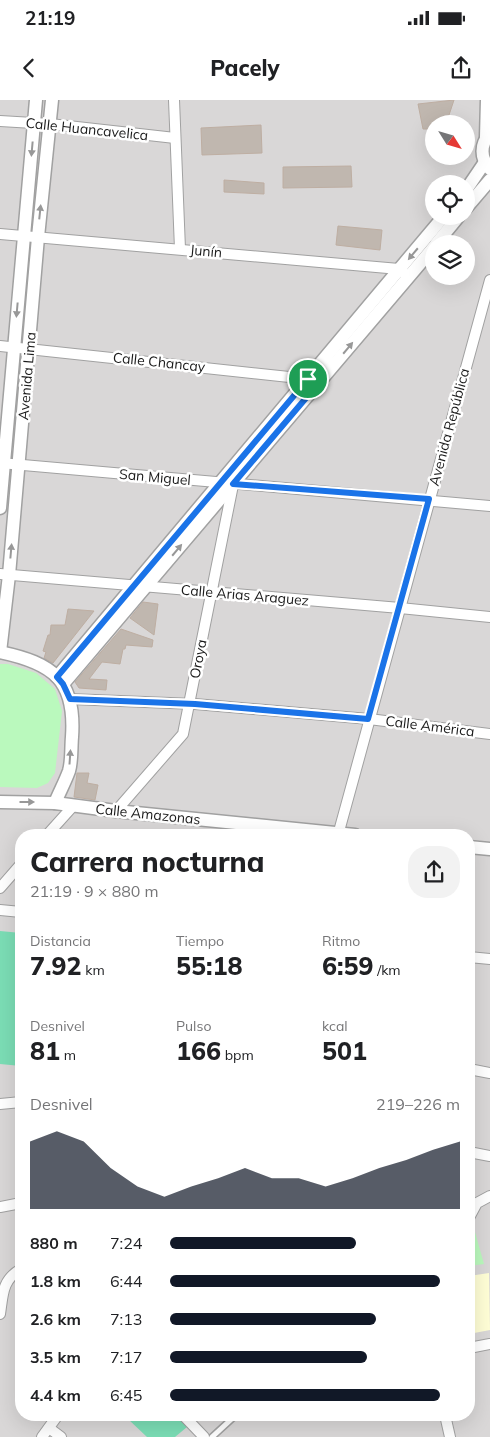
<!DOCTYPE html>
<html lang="es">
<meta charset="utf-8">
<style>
:root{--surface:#fff;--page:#f2f2f2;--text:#202124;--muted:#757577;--accent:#111827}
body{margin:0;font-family:Mulish,sans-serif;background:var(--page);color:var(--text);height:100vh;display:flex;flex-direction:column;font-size:19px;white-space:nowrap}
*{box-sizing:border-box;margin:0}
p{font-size:16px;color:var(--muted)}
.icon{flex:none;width:28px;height:28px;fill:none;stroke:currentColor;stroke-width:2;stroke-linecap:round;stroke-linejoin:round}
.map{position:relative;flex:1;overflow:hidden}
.details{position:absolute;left:15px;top:729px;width:460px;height:592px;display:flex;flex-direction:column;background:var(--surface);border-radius:20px;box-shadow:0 5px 20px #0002}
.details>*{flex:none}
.needle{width:32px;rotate:127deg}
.controls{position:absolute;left:425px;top:15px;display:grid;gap:10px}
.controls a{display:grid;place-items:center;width:50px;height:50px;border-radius:50%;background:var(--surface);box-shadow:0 5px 20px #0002;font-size:25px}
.pin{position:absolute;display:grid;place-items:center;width:42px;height:42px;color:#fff;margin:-21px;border:2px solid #fff;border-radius:50%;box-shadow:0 1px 5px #0007}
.round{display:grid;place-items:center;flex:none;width:52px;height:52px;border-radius:20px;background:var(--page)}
.overview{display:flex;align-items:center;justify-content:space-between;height:85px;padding:0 15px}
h1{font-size:28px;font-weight:800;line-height:38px}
.figures{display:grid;grid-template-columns:repeat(3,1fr);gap:8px;height:85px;padding:5px 15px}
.figures div{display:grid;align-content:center}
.figures b{font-size:25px;font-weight:800}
.figures small{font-size:14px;font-weight:400}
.figures p{font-size:14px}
.chart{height:140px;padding:10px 15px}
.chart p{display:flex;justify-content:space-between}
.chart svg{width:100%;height:90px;margin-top:5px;fill:var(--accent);opacity:.7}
ul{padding:0 15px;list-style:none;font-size:16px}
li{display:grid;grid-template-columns:80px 60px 1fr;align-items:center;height:38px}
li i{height:12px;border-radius:6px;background:var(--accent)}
.status{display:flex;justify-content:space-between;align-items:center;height:35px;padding:0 25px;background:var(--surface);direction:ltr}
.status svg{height:14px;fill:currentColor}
header{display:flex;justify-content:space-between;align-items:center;height:65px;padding:0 15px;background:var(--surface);font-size:22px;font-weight:800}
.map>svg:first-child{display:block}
.residential{fill:#d9d7d7;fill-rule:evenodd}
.education{fill:#fffed6}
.park{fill:#baf9bd}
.pitch{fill:#7bddb5}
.building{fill:#c0b7af;stroke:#beaea2}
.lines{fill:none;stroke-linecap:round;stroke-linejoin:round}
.service-casing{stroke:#a1a1a1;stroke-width:8}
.minor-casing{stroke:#a1a1a1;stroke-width:12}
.tertiary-casing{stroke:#a1a1a1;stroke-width:15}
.service{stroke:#fff;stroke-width:5}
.minor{stroke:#fff;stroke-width:10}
.tertiary{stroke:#fff;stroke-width:12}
.oneway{fill:#989898}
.route-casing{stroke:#fff;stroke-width:10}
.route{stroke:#1a73e8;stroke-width:6}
.labels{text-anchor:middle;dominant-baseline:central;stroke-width:5;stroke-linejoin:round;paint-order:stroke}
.street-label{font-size:14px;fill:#1a1a1a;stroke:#fff}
</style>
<div class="status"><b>21:19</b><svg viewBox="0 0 49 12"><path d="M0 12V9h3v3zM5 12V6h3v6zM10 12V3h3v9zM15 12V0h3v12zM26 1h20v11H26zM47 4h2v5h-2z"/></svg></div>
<header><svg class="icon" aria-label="back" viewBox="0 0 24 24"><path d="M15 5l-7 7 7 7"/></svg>Pacely<svg class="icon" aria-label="share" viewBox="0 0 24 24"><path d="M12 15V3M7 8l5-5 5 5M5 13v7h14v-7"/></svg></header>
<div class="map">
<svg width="490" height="1337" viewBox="0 0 490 1337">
<rect width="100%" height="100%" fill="#ece8df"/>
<path class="residential" d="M0,0H490V1337H0ZM434,24H466V56H434ZM434,84H466V116H434ZM434,144H466V176H434ZM21,735H469V1315H21Z"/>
<polygon class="education" points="489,1173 490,1230 469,1234 469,1176"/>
<g class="park">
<polygon points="0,564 8,564 36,573 55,589 62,611 55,673 48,683 37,688 0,687"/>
<polygon points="473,1125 484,1164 469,1166 469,1133"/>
</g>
<g class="pitch">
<polygon points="0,831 21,833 21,966 0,964"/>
<polygon points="133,1315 175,1315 187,1327 175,1337 147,1337 128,1319"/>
</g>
<g class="building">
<polygon points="454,0 446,24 434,24 434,29 423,29 418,4"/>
<polygon points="261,25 262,53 202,55 201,28"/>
<polygon points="351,66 352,87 283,88 283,67"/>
<polygon points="224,80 264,83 264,94 224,92"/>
<polygon points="338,126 382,130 380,150 336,145"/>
<polygon points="143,502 158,504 154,535 130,518"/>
<polygon points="68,509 94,511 53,563 44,558 46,552 43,551 48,535 50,535 51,525 65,525"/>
<polygon points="121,529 153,540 152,547 126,545 125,549 123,549 120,564 102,562 89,579 107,580 106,590 79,588 75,582"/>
<polygon points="77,673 89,673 87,683 98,685 95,700 74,697"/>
</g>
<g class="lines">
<defs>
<polyline id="service" points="212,1337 236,1315"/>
<g id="minor">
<polyline points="174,0 180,149"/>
<polyline points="0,21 50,24 175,38"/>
<polyline points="0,134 399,169 404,173"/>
<polyline points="0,246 308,279 311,281"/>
<polyline points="0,363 490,406"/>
<polyline points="0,474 400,508 490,517"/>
<polyline points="70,599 195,604 369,619 490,634"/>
<polyline points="116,711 183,634 233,385"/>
<polyline points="47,735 74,705"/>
<polyline points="338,735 490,180"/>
<polyline points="0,788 21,764"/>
<polyline points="0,810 21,812"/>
<polyline points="469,857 490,859"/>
<polyline points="469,969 490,973"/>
<polyline points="0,1004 21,1002"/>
<polyline points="469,1052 490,1056"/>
<polyline points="0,1107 21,1103"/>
<polyline points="469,1118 477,1103 490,1096"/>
<path d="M0,1214C3,1194 2,1180 21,1169"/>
<polyline points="469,1248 490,1244"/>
<polyline points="183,1315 204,1337"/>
<polyline points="445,1315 450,1337"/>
<polyline points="49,1328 61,1337"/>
<polyline points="42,1337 58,1315"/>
</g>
<g id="tertiary">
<path d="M490,34C480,44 480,58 490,69"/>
<polyline points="486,37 487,0"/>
<polyline points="466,90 485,62"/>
<polyline points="466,108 490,80"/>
<polyline points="436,144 459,116"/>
<polyline points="0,408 36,0"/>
<polyline points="0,552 9,475 38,137 52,0"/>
<path d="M0,552C53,563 76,580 72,637C71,648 72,661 69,671C65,682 59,693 55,703"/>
<polyline points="57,577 444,116"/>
<polyline points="63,584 434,147"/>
<polyline points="0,702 55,703 116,711 355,735"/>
<polyline points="469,747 490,749"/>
</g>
</defs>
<use href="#service" class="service-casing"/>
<use href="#minor" class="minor-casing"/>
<use href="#tertiary" class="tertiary-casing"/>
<use href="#service" class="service"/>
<use href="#minor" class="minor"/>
<use href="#tertiary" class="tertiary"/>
</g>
<defs><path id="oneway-solid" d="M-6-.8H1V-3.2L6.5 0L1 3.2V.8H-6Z" transform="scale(1.25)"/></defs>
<g class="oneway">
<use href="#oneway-solid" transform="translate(32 49) rotate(95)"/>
<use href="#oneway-solid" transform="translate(40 112) rotate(-84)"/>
<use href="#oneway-solid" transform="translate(413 154) rotate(130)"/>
<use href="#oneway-solid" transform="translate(17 210) rotate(95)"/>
<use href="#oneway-solid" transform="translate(348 248) rotate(-50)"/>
<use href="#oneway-solid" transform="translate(177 450) rotate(-50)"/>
<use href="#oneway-solid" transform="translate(11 451) rotate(-85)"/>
<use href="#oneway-solid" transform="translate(70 657) rotate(-86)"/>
<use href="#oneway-solid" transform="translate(27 702)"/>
</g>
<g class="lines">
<defs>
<polygon id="route" points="308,279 317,285 233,384 429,399 368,619 195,604 70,599 63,584 57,577"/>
</defs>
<use href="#route" class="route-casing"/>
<use href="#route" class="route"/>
</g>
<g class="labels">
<g class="street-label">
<text transform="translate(87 29) rotate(6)">Calle Huancavelica</text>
<text transform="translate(206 151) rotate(5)">Junín</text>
<text transform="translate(159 262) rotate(6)">Calle Chancay</text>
<text transform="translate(27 276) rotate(-85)">Avenida Lima</text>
<text transform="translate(449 327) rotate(-75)">Avenida República</text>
<text transform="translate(155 377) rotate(5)">San Miguel</text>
<text transform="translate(245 495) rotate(5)">Calle Arias Araguez</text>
<text transform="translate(198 559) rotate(-79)">Oroya</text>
<text transform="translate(430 626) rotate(7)">Calle América</text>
<text transform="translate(148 714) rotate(6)">Calle Amazonas</text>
</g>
</g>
</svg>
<div class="controls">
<a><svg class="needle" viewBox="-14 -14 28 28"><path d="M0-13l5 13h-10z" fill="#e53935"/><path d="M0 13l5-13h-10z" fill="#757577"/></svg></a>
<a><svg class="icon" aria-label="locate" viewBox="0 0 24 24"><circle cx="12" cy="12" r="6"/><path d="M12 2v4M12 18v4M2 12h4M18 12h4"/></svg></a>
<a><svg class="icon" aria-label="layers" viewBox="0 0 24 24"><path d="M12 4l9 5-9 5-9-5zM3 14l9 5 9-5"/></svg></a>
</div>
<div class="pin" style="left:308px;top:279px;background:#1e9e55"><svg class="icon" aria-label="arrive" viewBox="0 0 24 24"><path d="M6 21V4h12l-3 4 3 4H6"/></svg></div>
<section class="details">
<div class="overview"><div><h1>Carrera nocturna</h1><p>21:19 · 9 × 880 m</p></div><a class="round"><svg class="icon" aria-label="share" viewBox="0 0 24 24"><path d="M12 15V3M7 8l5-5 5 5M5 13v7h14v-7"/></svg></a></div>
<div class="figures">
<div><p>Distancia</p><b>7.92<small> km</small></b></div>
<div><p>Tiempo</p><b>55:18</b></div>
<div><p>Ritmo</p><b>6:59<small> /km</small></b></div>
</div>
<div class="figures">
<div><p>Desnivel</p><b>81<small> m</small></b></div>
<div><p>Pulso</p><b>166<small> bpm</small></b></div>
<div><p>kcal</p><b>501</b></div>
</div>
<div class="chart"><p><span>Desnivel</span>219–226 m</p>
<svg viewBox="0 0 160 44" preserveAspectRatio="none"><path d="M0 44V11L10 6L20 11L30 24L40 33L50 38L60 33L70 29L80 24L90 29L100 29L110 33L120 29L130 24L140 20L150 15L160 11V44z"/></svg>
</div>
<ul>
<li><b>880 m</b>7:24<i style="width:64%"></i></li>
<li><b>1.8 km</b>6:44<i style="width:93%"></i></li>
<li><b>2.6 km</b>7:13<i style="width:71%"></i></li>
<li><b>3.5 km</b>7:17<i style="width:68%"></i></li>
<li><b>4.4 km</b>6:45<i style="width:93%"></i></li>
</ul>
</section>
</div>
